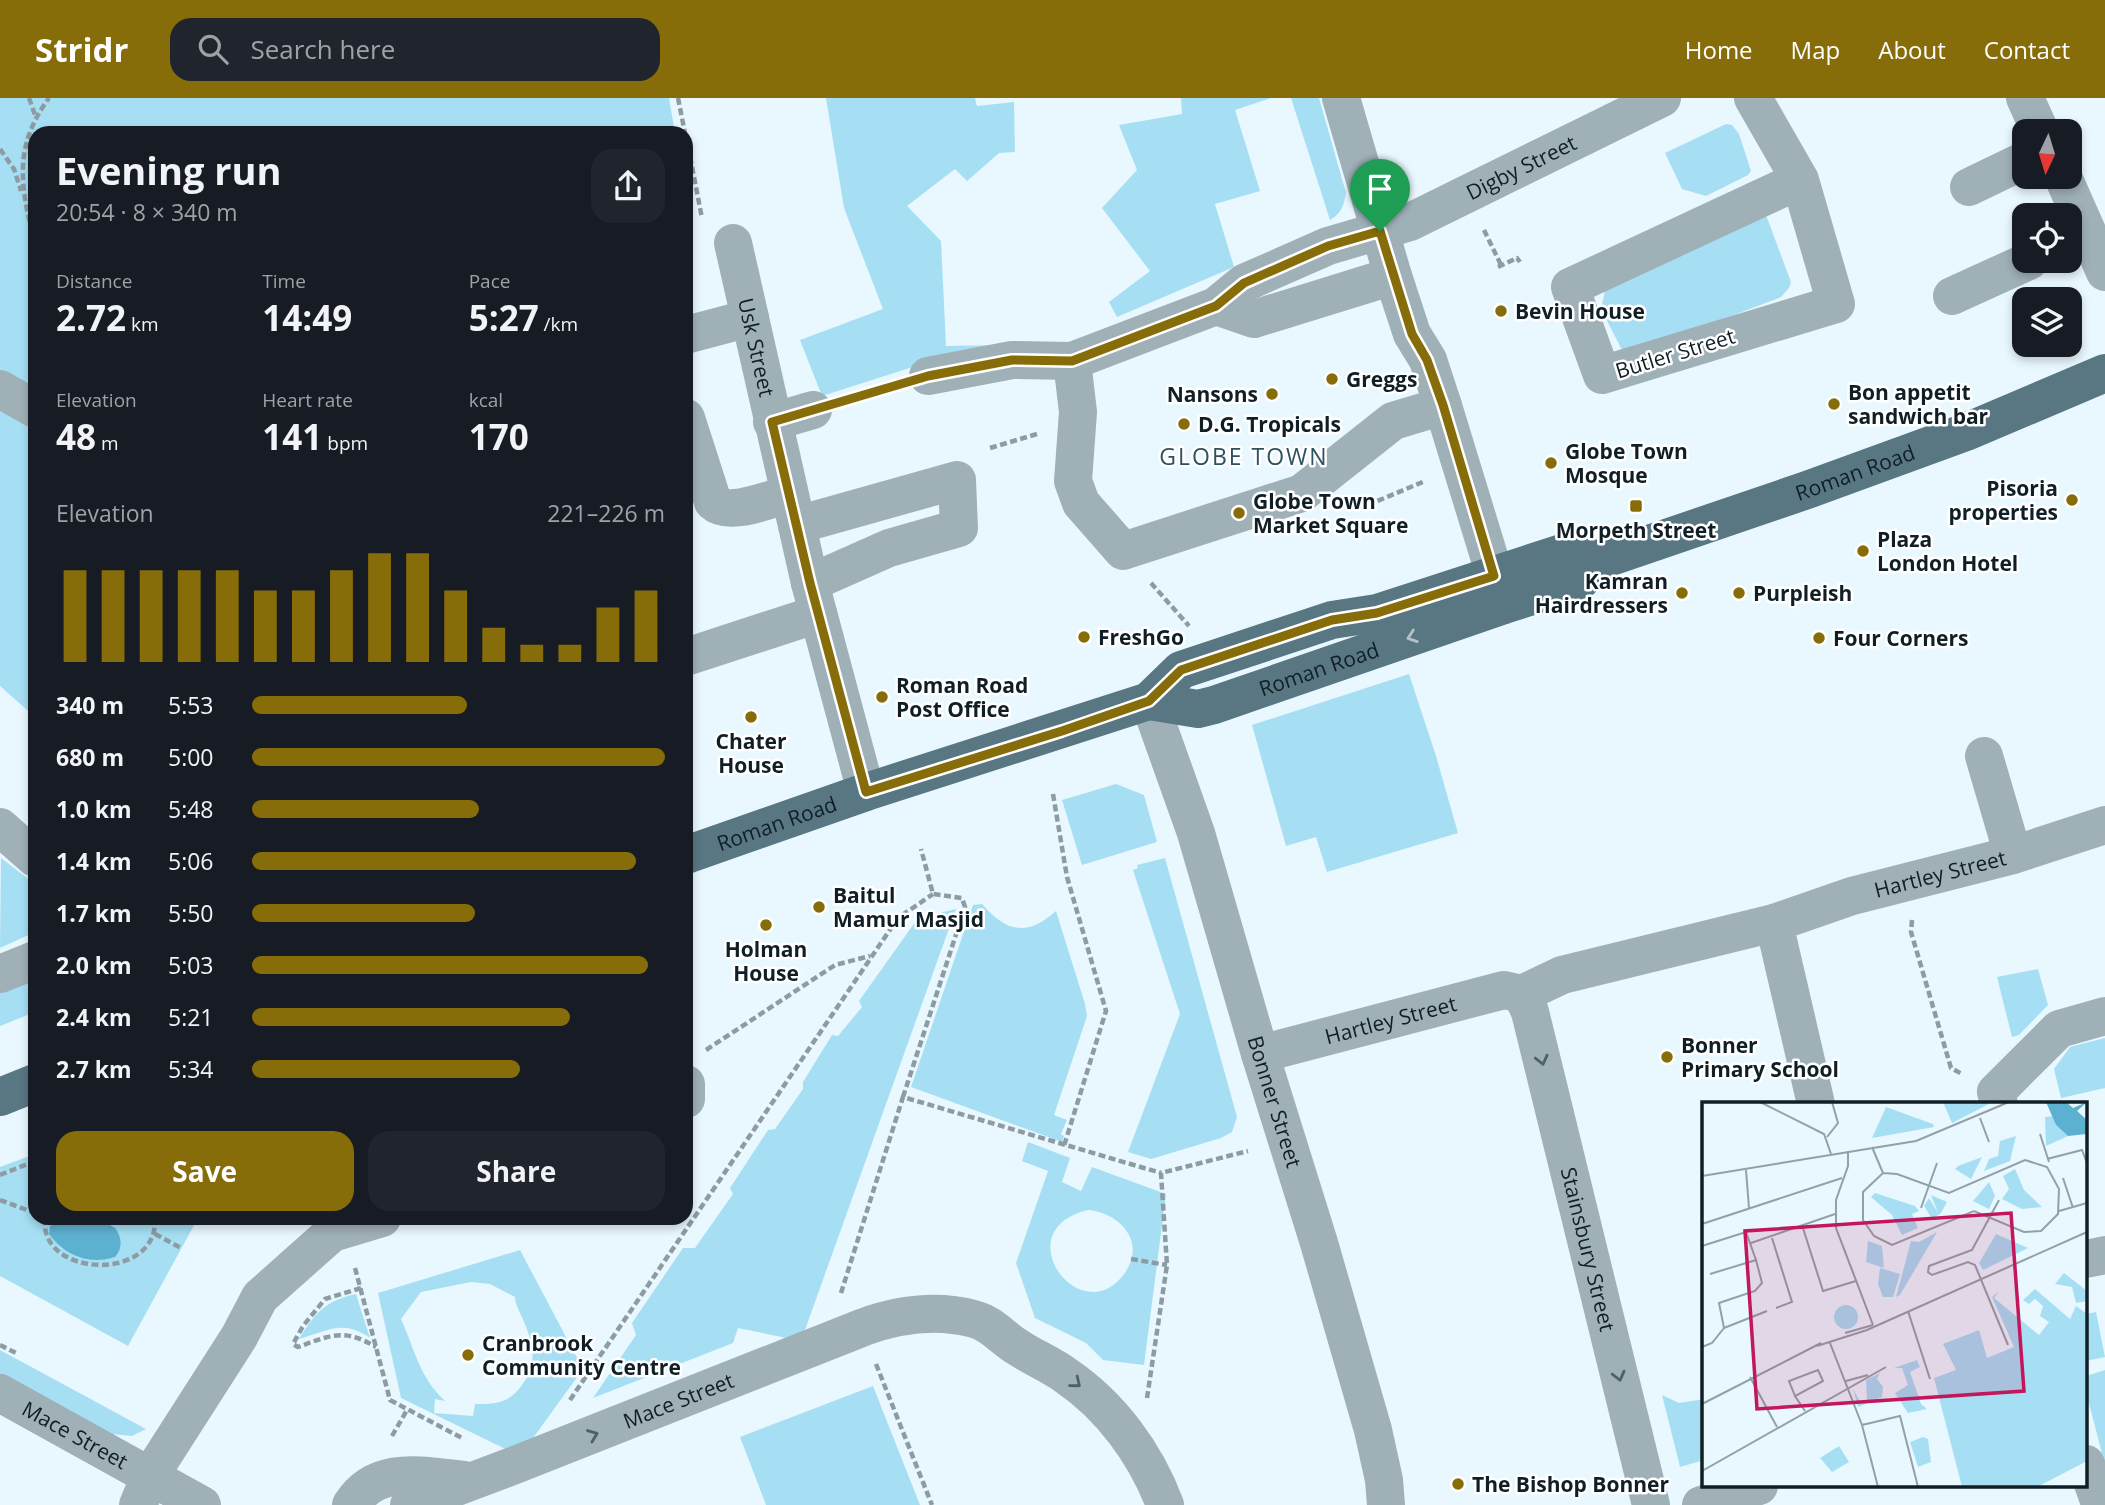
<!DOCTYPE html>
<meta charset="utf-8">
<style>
:root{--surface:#171b24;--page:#20242c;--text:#f1f3f6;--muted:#9ea1a6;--accent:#876c0a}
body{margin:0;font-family:"Open Sans",sans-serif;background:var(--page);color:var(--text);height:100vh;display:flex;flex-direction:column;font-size:26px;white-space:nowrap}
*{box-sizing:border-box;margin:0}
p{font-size:23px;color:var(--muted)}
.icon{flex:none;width:38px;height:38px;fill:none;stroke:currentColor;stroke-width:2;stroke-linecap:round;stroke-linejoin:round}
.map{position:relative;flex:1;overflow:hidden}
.panel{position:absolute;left:28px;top:28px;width:665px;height:1099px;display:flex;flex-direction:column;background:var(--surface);border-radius:21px;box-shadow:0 4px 10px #0003}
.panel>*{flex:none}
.needle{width:46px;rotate:184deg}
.controls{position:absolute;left:2012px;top:21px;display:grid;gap:14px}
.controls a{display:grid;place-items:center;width:70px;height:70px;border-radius:14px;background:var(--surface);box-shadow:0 4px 10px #0003;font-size:35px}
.pin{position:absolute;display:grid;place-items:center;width:60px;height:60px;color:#fff;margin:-72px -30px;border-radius:50% 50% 50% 0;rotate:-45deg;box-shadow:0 0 7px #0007}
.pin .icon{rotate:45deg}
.round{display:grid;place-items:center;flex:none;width:74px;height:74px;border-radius:21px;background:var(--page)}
.overview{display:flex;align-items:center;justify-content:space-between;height:119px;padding:0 28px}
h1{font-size:38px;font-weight:700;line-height:52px}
.figures{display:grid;grid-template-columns:repeat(3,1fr);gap:10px;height:119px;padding:7px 28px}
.figures div{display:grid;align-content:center}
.figures b{font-size:35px;font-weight:700}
.figures small{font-size:19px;font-weight:400}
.figures p{font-size:19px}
.chart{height:196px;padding:14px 28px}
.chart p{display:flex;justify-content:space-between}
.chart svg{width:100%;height:126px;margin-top:7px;stroke:var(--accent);stroke-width:6}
.cta{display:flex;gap:14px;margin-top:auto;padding:14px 28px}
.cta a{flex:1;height:80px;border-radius:21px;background:var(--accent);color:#fff;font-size:28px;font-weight:700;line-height:80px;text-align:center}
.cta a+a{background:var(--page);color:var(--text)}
ul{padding:0 28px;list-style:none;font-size:23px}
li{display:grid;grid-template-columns:112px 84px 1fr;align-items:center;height:52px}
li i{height:18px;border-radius:9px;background:var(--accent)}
header{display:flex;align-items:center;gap:42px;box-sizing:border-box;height:98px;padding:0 35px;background:var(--accent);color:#fff}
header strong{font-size:33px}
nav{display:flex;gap:38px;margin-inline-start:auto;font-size:24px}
.search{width:490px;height:63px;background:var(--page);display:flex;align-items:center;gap:18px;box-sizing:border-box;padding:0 24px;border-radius:21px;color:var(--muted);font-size:26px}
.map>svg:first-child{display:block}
.green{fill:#a6dff4;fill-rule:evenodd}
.water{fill:#5db1d0}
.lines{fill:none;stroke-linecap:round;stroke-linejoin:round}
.path{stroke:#8d9ca2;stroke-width:4.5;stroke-dasharray:7 3.5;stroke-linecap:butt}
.minor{stroke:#9fb0b7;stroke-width:38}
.major{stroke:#587783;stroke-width:38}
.oneway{stroke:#b4c2c7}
.oneway2{stroke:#506067}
.route-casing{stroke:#fff;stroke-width:14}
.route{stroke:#876c0a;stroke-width:9}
.poi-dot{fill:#876c0a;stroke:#fff;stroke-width:2.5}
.labels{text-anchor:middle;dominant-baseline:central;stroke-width:5;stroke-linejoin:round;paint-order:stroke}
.street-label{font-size:21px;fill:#101f25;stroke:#fff}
.poi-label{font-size:21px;font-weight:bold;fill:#101f25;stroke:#fff;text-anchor:start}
.neighbourhood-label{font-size:23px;letter-spacing:2px;fill:#2d525f;stroke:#fff}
.inset-road{fill:none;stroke:#92a1a7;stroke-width:2}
.view{fill:#c2185b;fill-opacity:0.15;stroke:#c2185b;stroke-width:3.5}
.inset-edge{fill:none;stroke:#101f25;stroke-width:3.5}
</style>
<header>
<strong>Stridr</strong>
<div class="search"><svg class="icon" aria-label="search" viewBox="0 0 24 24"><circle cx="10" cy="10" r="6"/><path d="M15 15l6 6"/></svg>Search here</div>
<nav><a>Home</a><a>Map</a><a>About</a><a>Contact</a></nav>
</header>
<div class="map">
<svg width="2105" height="1407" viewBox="0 0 2105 1407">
<rect width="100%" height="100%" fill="#e8f8fe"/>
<g class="green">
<polygon points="0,0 669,0 675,35 35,35 35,619 0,588"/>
<polygon points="826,0 975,0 977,8 1014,4 1015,54 999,55 967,83 955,71 907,108 941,143 946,248 1009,247 941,260 822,298 800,242 883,211 844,110"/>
<polygon points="1181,0 1271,0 1235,12 1260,93 1215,106 1234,169 1117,219 1109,204 1150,173 1102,110 1137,72 1119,27 1182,16"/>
<path d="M1291,0H1319L1346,95C1344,107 1341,116 1330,122Z"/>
<polygon points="1726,26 1732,27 1739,36 1751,73 1748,77 1706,98 1682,91 1665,55"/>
<polygon points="1766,117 1791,184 1789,190 1781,199 1653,248 1622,252 1601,211 1606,188"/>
<polygon points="1409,576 1436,658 1458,735 1327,774 1316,739 1286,748 1252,627"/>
<polygon points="1116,686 1144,697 1157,744 1082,767 1062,702"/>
<polygon points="1,760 35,786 35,834 0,850"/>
<polygon points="1165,760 1237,1019 1232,1034 1221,1040 1151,1061 1128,1054 1180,916 1133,772 1138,770 1137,767"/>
<path d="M982,806C1006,834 1027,839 1056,813L1085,906L1087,918L1054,1017L1067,1022L1061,1036L1064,1038L1062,1044L911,989L973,807Z"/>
<polygon points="956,811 801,1243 738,1230 733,1245 593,1300 636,1237 632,1225 683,1150 695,1150 733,1096 730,1090 768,1032 775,1031 803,991 803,984 832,937 838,938 862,909 859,903 918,820"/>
<polygon points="2038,871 2048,907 2019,937 2012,939 1997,879"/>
<polygon points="35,879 35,914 0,928 0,893"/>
<polygon points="2105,940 2105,990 2061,1000 2054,971 2070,949"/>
<path d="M1028,1044L1070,1060L1062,1084L1081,1093L1092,1069L1166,1096L1144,1267L1103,1262L1086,1245L1035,1220L1016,1165L1048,1073L1022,1063ZM1088,1112C1121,1115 1147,1145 1124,1176C1081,1235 1004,1132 1088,1112Z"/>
<polygon points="35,1056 35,1120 198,1120 128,1248 0,1178 0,1069"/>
<path d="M520,1152L583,1271L520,1358L401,1300L378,1195ZM471,1184L490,1186L515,1199C515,1206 519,1212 522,1219C534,1247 539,1266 519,1291C506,1306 493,1306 475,1306L473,1318L434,1315L435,1301L445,1303C419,1279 415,1252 401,1221L421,1194Z"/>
<path d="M356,1196L370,1240C342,1221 329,1233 299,1241C316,1214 325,1203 356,1196Z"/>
<polygon points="2096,1214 2105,1259 2086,1263 2086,1216"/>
<polygon points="0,1252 146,1331 132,1338 111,1336 0,1276"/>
<polygon points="2105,1272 2105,1367 2086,1294 2086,1278"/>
<polygon points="873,1288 920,1407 766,1407 740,1339"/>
<polygon points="1662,1297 1679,1305 1704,1301 1704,1362 1680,1369"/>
</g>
<path class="water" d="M86,1122L103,1123L115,1130C122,1139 123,1150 115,1159C89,1167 65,1158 49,1136L50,1128L60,1123Z"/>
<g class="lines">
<g class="path">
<polyline points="29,0 35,17"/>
<polyline points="678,0 685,35"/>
<polyline points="686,38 702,120"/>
<polyline points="0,51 14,71 21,93"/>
<polyline points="1484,132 1501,167"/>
<path d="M35,144C20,89 13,49 49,0"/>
<polyline points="1498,169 1517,160 1520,164"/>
<polyline points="851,301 890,289"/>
<polyline points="990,350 1037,336"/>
<polyline points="1357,401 1375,404 1425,383"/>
<polyline points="1151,485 1189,528"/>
<polyline points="1053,696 1067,779 1106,913 1064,1048"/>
<polyline points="1912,822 1911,834 1951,970 1962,976"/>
<polyline points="706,952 835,867 870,858"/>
<polyline points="903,999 965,809 962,800 933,796 921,751"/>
<polyline points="0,1077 35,1063"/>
<polyline points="0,1102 35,1115"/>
<path d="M45,1120C38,1180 159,1185 155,1120"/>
<polyline points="155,1136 181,1150"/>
<polyline points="1131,1161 1167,1167"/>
<polyline points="355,1170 390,1302 462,1340"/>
<path d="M361,1190L325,1201L303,1228L293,1246L298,1249C331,1237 344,1230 376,1249"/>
<polyline points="841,1195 903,999 1161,1075"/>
<polyline points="0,1247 18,1256"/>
<polyline points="876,1266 932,1407"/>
<polyline points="1147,1300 1167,1167 1161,1075 1248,1053"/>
<polyline points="570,1302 898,820 933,796"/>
<polyline points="392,1338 407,1312"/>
</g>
<g class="minor">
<polyline points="1341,0 1393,178 1412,236 1428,262 1443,308 1504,507"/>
<polyline points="1753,0 1800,82 1836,206 1602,277 1570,189 1800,82"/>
<polyline points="2025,0 2040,33"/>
<polyline points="2063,79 2105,174"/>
<polyline points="1969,89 2025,62"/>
<path id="s1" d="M733,145L810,485L866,694"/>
<polyline points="1952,198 2029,163"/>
<polyline points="1216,208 1254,221 1393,178"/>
<polyline points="686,237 750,220"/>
<polyline points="1072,263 1078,314 1073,383 1081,405 1123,453 1302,395 1393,323 1443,308"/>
<path id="s2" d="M928,278L1012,262L1072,263L1216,208L1244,185L1328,148L1410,124L1662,0"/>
<polyline points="0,291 35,311"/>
<path d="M686,320L713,404C729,419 770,401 789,396"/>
<polyline points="772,324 813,312"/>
<polyline points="797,427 957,382 959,430 889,450 810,485"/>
<polyline points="686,559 818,516"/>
<path id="s3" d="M1149,603L1196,735L1260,956L1319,1145L1373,1332L1384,1382L1386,1407"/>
<polyline points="1984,658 2013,757"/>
<polyline points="0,729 35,760"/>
<polyline points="1774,825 1816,1006"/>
<polyline points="0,876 35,862"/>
<path id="s4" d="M1522,896L1562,877L1774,825L1852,798L2013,757L2105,727"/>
<path id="s5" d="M1522,896L1530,914L1651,1407"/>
<path id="s6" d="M1260,956L1504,892L1522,896"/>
<polyline points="686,986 686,1001"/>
<polyline points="1999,1006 1996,994 2059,931 2105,918"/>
<polyline points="2086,1161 2105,1157"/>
<path id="s7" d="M0,1295L202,1407"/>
<polyline points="2086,1366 2098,1400 2105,1399"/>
<polyline points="138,1407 150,1378 239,1239 260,1199 332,1135 382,1120"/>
<path d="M351,1407C377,1366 423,1378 464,1382"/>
<path id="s8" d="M409,1407L515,1367L864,1229C900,1216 936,1211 974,1221C993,1226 1003,1241 1019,1250C1034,1260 1050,1266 1065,1277C1111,1308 1146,1356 1165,1407"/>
<polyline points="1701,1407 1759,1388"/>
</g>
<g class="major">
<path id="s9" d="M1149,603L1198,611L1214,607L1504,507L1580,483L1599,463L1807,392L1966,334L2105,275"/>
<path id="s10" d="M686,757L866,694L1149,603L1181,572L1332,522L1377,515L1571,452L1599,463"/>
<polyline points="0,999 35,985"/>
</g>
</g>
<defs><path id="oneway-chevron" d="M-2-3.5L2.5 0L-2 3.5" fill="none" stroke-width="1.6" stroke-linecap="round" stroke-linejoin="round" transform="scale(1.75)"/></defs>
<use class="oneway" href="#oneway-chevron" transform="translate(1412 539) rotate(161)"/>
<g class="oneway2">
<use href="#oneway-chevron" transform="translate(1542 962) rotate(76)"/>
<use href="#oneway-chevron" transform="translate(1619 1278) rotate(76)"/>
<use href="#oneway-chevron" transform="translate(1076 1285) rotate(39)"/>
<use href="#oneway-chevron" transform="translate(593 1337) rotate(-21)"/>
</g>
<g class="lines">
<defs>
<polygon id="route" points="1380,133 1412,236 1427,262 1443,307 1494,478 1377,515 1332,522 1202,565 1181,572 1149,603 1062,633 866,694 810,485 772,324 928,278 1012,262 1072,263 1216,208 1244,185 1328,148"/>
</defs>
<use href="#route" class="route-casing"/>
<use href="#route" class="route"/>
</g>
<g class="poi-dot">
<circle cx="1501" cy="213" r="7"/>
<circle cx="1332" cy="281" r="7"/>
<circle cx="1272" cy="296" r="7"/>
<circle cx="1834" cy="306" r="7"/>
<circle cx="1184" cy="326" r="7"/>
<circle cx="1551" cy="365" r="7"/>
<circle cx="2072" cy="402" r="7"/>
<rect x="1629" y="401" width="14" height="14" rx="3.5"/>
<circle cx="1239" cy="415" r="7"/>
<circle cx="1863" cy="453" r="7"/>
<circle cx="1682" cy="495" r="7"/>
<circle cx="1739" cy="495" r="7"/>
<circle cx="1084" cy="539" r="7"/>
<circle cx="1819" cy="540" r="7"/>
<circle cx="882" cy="599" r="7"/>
<circle cx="751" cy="619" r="7"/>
<circle cx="819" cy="809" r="7"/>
<circle cx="766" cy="827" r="7"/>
<circle cx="1667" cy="959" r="7"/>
<circle cx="468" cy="1257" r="7"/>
<circle cx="1458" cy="1386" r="7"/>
</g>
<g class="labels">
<g class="street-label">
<text stroke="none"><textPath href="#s2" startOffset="637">Digby Street</textPath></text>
<text stroke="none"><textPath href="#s1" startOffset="107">Usk Street</textPath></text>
<text transform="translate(1675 255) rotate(-17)">Butler Street</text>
<text stroke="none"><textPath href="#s9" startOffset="751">Roman Road</textPath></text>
<text stroke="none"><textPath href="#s9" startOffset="177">Roman Road</textPath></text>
<text stroke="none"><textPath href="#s10" startOffset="96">Roman Road</textPath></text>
<text stroke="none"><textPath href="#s4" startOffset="436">Hartley Street</textPath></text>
<text stroke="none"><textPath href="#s6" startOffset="135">Hartley Street</textPath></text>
<text stroke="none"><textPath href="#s3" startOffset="420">Bonner Street</textPath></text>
<text stroke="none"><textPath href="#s5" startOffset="264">Stainsbury Street</textPath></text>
<text stroke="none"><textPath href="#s8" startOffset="289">Mace Street</textPath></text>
<text stroke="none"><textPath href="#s7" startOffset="86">Mace Street</textPath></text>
</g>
<g class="poi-label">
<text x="1515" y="213">Bevin House</text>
<text x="1346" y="281">Greggs</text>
<text x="1848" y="294">Bon appetit<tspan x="1848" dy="24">sandwich bar</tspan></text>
<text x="1258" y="296" text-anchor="end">Nansons</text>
<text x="1198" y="326">D.G. Tropicals</text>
<text x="1565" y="353">Globe Town<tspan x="1565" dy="24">Mosque</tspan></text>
<text x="2058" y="390" text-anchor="end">Pisoria<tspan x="2058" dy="24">properties</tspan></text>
<text x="1253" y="403">Globe Town<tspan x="1253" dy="24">Market Square</tspan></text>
<text x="1636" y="432" text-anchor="middle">Morpeth Street</text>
<text x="1877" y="441">Plaza<tspan x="1877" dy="24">London Hotel</tspan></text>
<text x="1668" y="483" text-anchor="end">Kamran<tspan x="1668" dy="24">Hairdressers</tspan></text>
<text x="1753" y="495">Purpleish</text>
<text x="1098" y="539">FreshGo</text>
<text x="1833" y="540">Four Corners</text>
<text x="896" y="587">Roman Road<tspan x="896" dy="24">Post Office</tspan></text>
<text x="751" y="643" text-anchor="middle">Chater<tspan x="751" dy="24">House</tspan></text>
<text x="833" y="797">Baitul<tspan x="833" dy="24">Mamur Masjid</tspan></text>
<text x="766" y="851" text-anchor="middle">Holman<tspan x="766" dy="24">House</tspan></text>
<text x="1681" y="947">Bonner<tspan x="1681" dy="24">Primary School</tspan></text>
<text x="482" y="1245">Cranbrook<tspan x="482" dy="24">Community Centre</tspan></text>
<text x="1472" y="1386">The Bishop Bonner</text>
</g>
<g class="neighbourhood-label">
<text x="1244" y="358">GLOBE TOWN</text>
</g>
</g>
<g transform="translate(1702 1004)">
<rect width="385" height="385" fill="#e8f8fe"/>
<path d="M241,0H284L287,2L250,21ZM184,5L231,22L232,25L170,36ZM352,14L354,23L366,34L344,44L343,15ZM314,34L308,59L282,69L287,57L296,54L298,39ZM280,55L269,77L253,67L256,64ZM313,67L322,88L340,105L320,107L300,97L307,87L301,74ZM287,80L293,94L287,107L271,99ZM173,91L213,104L217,109L210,112L216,126L200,133L190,113L169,95ZM229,93L245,100L239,111L230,117L222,104L227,96L236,111ZM235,130L198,193L194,195L209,139L217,140ZM294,132L326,146L281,168L277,161ZM166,139L180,144L182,166L164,160ZM178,166L198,172L191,195H181L176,182ZM362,171L385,189V199L374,201L370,185L353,182ZM333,187L368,217L374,204L385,212V359L335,385H260L232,276L254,268L241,242L277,228L285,256L312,245L290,195L297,189L292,196L337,233L347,220L338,214L341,204L333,197L327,202L321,198ZM132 215a12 12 0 1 1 24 0a12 12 0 1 1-24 0ZM215,258L218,265L208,270L219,302L225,307L206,311L193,291L206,283L200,266H192ZM178,271L175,277L181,285L180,295L156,305L151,287L159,301L165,298L164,278ZM221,335L226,337L229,360L216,365L208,340ZM137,344L147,360L130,370L118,356Z" fill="#a6dff4"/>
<path d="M344,0H364L371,6L385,0L375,9L385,18V32L366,34L354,23Z" fill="#5db1d0"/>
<path class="inset-road" d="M58,0L122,32L129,52M278,16L287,40M338,32L347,60M125,35L136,21L130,0M170,45L181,71M146,49V64L134,98V126L171,223M345,57L380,48L385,61M323,58L345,65L357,87L356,112L339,129L322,130L272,109L190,143L172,134L161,118V90L181,71L195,72L247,91ZM44,68L47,106M0,74L214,39L307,0M361,76L371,106M297,98L270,148L227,164L226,170L230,173L266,160L273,163L306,243M219,106L235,61M357,109L385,101M0,122L140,76M100,123L121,189L154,179M70,136L90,200L74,206M49,141L133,112M0,144L44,130L54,158M8,172L54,158L60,181L53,189L17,201L22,226M206,209L228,277M22,226L65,209M143,231L171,223M128,241L160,323L176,385M115,244L165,228L385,130M0,245L10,241L22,226M48,275L75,325M144,279L166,273M93,294L87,279L116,268L121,279L93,294L103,309M0,302L119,241M160,323L198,314L216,385M0,369L184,265"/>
<path class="view" d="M309,111L322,289L55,307L43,129Z"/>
<rect width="385" height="385" class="inset-edge"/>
</g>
</svg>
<div class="controls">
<a><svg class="needle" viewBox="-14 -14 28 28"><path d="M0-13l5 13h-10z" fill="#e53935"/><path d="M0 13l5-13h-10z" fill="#9ea1a6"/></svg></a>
<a><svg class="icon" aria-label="locate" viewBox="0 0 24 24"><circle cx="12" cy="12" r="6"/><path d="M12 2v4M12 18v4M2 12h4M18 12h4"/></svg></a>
<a><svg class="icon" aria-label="layers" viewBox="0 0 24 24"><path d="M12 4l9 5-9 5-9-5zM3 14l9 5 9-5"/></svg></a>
</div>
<div class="pin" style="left:1380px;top:133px;background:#1e9e55"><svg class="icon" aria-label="arrive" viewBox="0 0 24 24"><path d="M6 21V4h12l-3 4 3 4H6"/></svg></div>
<section class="panel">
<div class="overview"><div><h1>Evening run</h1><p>20:54 · 8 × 340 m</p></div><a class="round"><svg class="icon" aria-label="share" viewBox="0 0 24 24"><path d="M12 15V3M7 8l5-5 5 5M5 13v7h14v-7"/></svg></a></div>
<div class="figures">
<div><p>Distance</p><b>2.72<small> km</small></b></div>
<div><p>Time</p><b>14:49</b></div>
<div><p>Pace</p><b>5:27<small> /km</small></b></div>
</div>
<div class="figures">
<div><p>Elevation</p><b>48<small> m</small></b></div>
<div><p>Heart rate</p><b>141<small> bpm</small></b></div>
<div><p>kcal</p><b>170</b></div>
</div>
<div class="chart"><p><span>Elevation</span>221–226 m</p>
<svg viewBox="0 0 160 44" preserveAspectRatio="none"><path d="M5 44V12M15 44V12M25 44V12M35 44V12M45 44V12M55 44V19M65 44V19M75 44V12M85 44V6M95 44V6M105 44V19M115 44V32M125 44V38M135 44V38M145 44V25M155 44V19"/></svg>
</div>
<ul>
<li><b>340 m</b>5:53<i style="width:52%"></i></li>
<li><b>680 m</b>5:00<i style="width:100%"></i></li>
<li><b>1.0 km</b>5:48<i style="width:55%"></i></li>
<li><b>1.4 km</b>5:06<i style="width:93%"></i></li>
<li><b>1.7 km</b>5:50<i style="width:54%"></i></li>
<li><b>2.0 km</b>5:03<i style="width:96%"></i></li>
<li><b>2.4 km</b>5:21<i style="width:77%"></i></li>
<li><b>2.7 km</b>5:34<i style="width:65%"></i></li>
</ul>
<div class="cta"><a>Save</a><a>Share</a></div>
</section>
</div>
